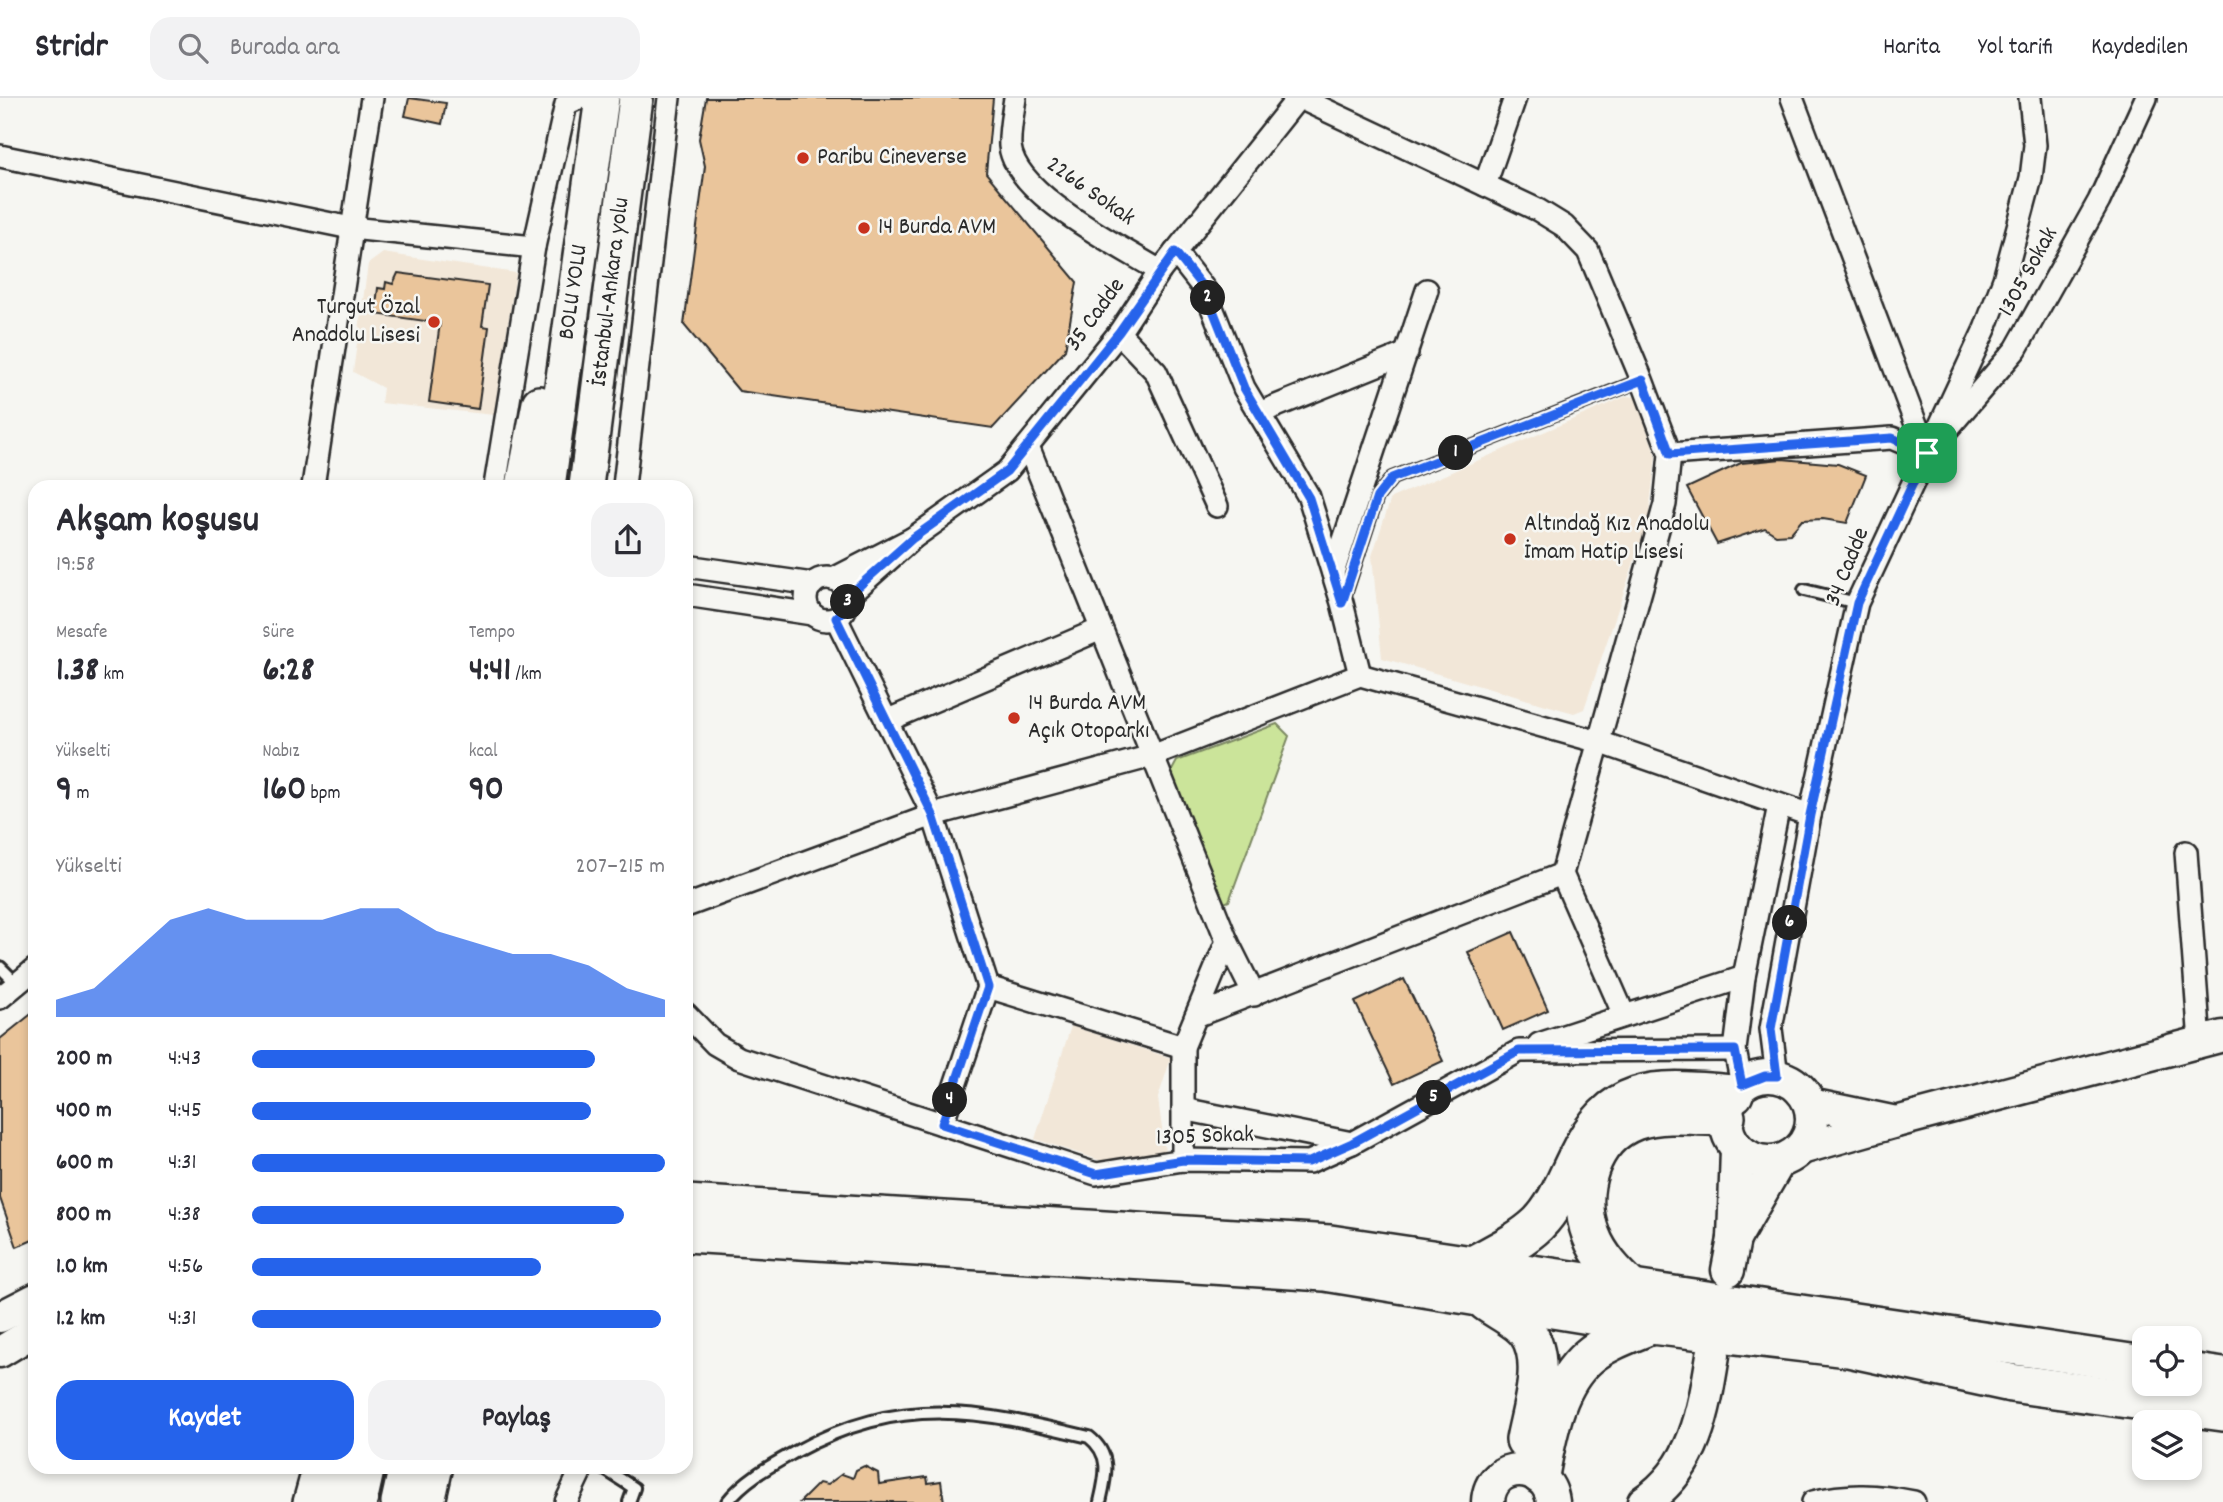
<!DOCTYPE html>
<html lang="tr">
<meta charset="utf-8">
<style>
:root{--surface:#fff;--page:#f2f2f3;--text:#2b2b33;--muted:#7c7c81;--line:#e1e1e2;--accent:#2563eb}
body{margin:0;font-family:Dekko,sans-serif;background:var(--page);color:var(--text);height:100vh;display:flex;flex-direction:column;font-size:26px;white-space:nowrap}
*{box-sizing:border-box;margin:0}
p{font-size:23px;color:var(--muted)}
.icon{flex:none;width:38px;height:38px;fill:none;stroke:currentColor;stroke-width:2;stroke-linecap:round;stroke-linejoin:round}
.map{position:relative;flex:1;overflow:hidden}
.details{position:absolute;left:28px;top:382px;width:665px;height:994px;display:flex;flex-direction:column;background:var(--surface);border-radius:21px;box-shadow:0 4px 10px #0003}
.details>*{flex:none}
.fabs{position:absolute;left:2132px;top:1228px;display:grid;gap:14px}
.fabs a{display:grid;place-items:center;width:70px;height:70px;border-radius:14px;background:var(--surface);box-shadow:0 4px 10px #0003;font-size:35px}
.pin{position:absolute;display:grid;place-items:center;width:60px;height:60px;color:#fff;margin:-30px;border-radius:14px;box-shadow:0 4px 10px #0006}
.km{position:absolute;width:35px;height:35px;margin:-18px;border-radius:50%;background:#222;color:#fff;font-size:19px;line-height:35px;text-align:center}
.round{display:grid;place-items:center;flex:none;width:74px;height:74px;border-radius:21px;background:var(--page)}
.headline{display:flex;align-items:center;justify-content:space-between;height:119px;padding:0 28px}
h1{font-size:38px;font-weight:700;line-height:52px}
.stats{display:grid;grid-template-columns:repeat(3,1fr);gap:10px;height:119px;padding:7px 28px}
.stats div{display:grid;align-content:center}
.stats b{font-size:35px;font-weight:700}
.stats small{font-size:19px;font-weight:400}
.stats p{font-size:19px}
.chart{height:196px;padding:14px 28px}
.chart p{display:flex;justify-content:space-between}
.chart svg{width:100%;height:126px;margin-top:7px;fill:var(--accent);opacity:.7}
.button{display:flex;gap:14px;margin-top:auto;padding:14px 28px}
.button a{flex:1;height:80px;border-radius:21px;background:var(--accent);color:#fff;font-size:28px;font-weight:700;line-height:80px;text-align:center}
.button a+a{background:var(--page);color:var(--text)}
ul{padding:0 28px;list-style:none;font-size:23px}
li{display:grid;grid-template-columns:112px 84px 1fr;align-items:center;height:52px}
li i{height:18px;border-radius:9px;background:var(--accent)}
header{display:flex;align-items:center;gap:42px;box-sizing:border-box;height:98px;padding:0 35px;background:var(--surface);border-bottom:2px solid var(--line)}
header strong{font-size:33px}
nav{display:flex;gap:38px;margin-inline-start:auto;font-size:24px}
.search{width:490px;height:63px;background:var(--page);display:flex;align-items:center;gap:18px;box-sizing:border-box;padding:0 24px;border-radius:21px;color:var(--muted);font-size:26px}
.map>svg:first-child{display:block}
.built{fill:#f2e7d8}
.green{fill:#cbe49a;stroke:#7b8862;stroke-width:2}
.building{fill:#eac59b;stroke:#2b2b2b;stroke-width:2}
.lines{fill:none;stroke-linecap:round;stroke-linejoin:round}
.service-casing{stroke:#2b2b2b;stroke-width:16}
.minor-casing{stroke:#2b2b2b;stroke-width:26}
.secondary-casing{stroke:#2b2b2b;stroke-width:35}
.primary-casing{stroke:#2b2b2b;stroke-width:37}
.trunk-casing{stroke:#2b2b2b;stroke-width:38}
.motorway-casing{stroke:#2b2b2b;stroke-width:42}
.service{stroke:#f6f6f2;stroke-width:10}
.minor{stroke:#f6f6f2;stroke-width:21}
.secondary{stroke:#f6f6f2;stroke-width:30}
.primary{stroke:#f6f6f2;stroke-width:32}
.trunk{stroke:#f6f6f2;stroke-width:33}
.motorway{stroke:#f6f6f2;stroke-width:37}
.route-casing{stroke:#fff;stroke-width:14}
.route{stroke:#2563eb;stroke-width:9}
.poi-dot{fill:#c8321e;stroke:#f6f6f2;stroke-width:2.5}
.labels{text-anchor:middle;dominant-baseline:central;stroke-width:5;stroke-linejoin:round;paint-order:stroke}
.poi-label{font-size:24px;fill:#2b2b2b;stroke:#f6f6f2;text-anchor:start}
.street-label{font-size:24px;fill:#2b2b2b;stroke:#f6f6f2}
</style>
<header>
<strong>Stridr</strong>
<div class="search"><svg class="icon" aria-label="search" viewBox="0 0 24 24"><circle cx="10" cy="10" r="6"/><path d="M15 15l6 6"/></svg>Burada ara</div>
<nav><a>Harita</a><a>Yol tarifi</a><a>Kaydedilen</a></nav>
</header>
<div class="map">
<svg width="2223" height="1404" viewBox="0 0 2223 1404">
<rect width="100%" height="100%" fill="#f6f6f2"/>
<filter id="ink" filterUnits="userSpaceOnUse"><feTurbulence type="fractalNoise" baseFrequency=".0143" numOctaves="2"/><feDisplacementMap in="SourceGraphic" scale="14" xChannelSelector="R" yChannelSelector="G"/><feConvolveMatrix kernelMatrix="1 2 1 2 8 2 1 2 1" color-interpolation-filters="sRGB"/></filter>
<g filter="url(#ink)">
<g class="built">
<polygon points="383,155 516,175 494,317 381,305 383,290 353,274 368,166"/>
<polygon points="1627,298 1636,299 1656,358 1648,423 1584,611 1574,615 1382,560 1372,458 1391,400"/>
<polygon points="1071,928 1171,960 1158,1000 1165,1054 1102,1063 1035,1041"/>
</g>
<polygon class="green" points="1277,626 1289,638 1229,803 1220,807 1170,676 1177,663"/>
<g class="building">
<polygon points="409,0 446,5 442,26 405,18"/>
<polygon points="706,0 993,0 986,75 1077,184 1065,252 993,330 739,293 684,227 705,68 699,41"/>
<polygon points="398,175 488,187 482,228 489,229 478,311 429,304 440,225 375,216 378,190 385,191 386,184 393,186"/>
<polygon points="1782,361 1838,366 1866,377 1847,425 1823,421 1802,422 1790,436 1776,437 1765,430 1717,446 1687,390 1741,365"/>
<polygon points="1513,834 1548,912 1503,932 1468,854"/>
<polygon points="1404,881 1443,963 1394,986 1355,904"/>
<polygon points="35,913 35,1141 17,1149 0,1100 0,941"/>
<polygon points="864,1368 878,1375 879,1386 927,1379 928,1385 941,1383 944,1404 800,1404 819,1385 827,1387 842,1376 853,1380 856,1372"/>
</g>
<g class="lines">
<defs>
<g id="service">
<polyline points="1804,492 1857,505"/>
<polyline points="1344,500 1377,399 1392,380 1642,282"/>
<polyline points="0,869 17,886"/>
<polyline points="600,1368 634,1390 629,1404"/>
<path d="M727,1404C745,1381 770,1368 795,1354C901,1296 978,1312 1089,1339C1112,1357 1106,1378 1100,1404"/>
</g>
<g id="minor">
<path d="M1015,0C1013,15 1009,33 1010,48C1015,97 1120,148 1160,173"/>
<polyline points="1792,0 1927,355"/>
<polyline points="0,58 351,130 534,149"/>
<polyline points="1485,87 1515,0"/>
<polyline points="1175,154 1205,192 1244,290 1309,399 1342,505 1360,577"/>
<polyline points="1119,235 1156,274 1217,408"/>
<polyline points="1259,315 1407,255"/>
<polyline points="1945,334 2016,251 2099,103 2146,0"/>
<polyline points="1028,348 1227,843 1254,897"/>
<polyline points="1670,356 1892,340 1927,355"/>
<polyline points="313,388 372,0"/>
<polyline points="495,388 534,149 566,6 579,0"/>
<polyline points="624,388 669,0"/>
<polyline points="913,440 1007,373 1119,235 1160,173 1298,0"/>
<polyline points="686,468 813,486"/>
<polyline points="1333,475 1427,192"/>
<circle cx="827" cy="501" r="21"/>
<polyline points="833,481 913,440 848,498"/>
<polyline points="686,497 812,516"/>
<polyline points="836,520 933,717 988,889 942,1026"/>
<polyline points="886,623 1101,531"/>
<polyline points="2186,754 2200,945"/>
<polyline points="1562,776 1624,917"/>
<polyline points="686,808 933,717 1152,658 1360,577 1599,644 1810,717"/>
<polyline points="988,889 1183,949"/>
<polyline points="0,900 35,871"/>
<polyline points="686,916 715,946 739,960 1096,1076 1183,1062 1309,1064 1352,1045 1519,953 1735,952"/>
<polyline points="1196,918 1562,776 1665,406 1670,356 1642,282 1588,153 1564,128 1538,112 1300,0"/>
<polyline points="1539,946 1744,879"/>
<polyline points="1777,978 1771,931 1810,717 1857,505 1985,231 2004,181 2031,80 2035,47 2030,0"/>
<polyline points="1742,987 1735,952 1744,879 1779,707"/>
<polyline points="1183,1011 1352,1045"/>
<polyline points="1183,1062 1183,949 1227,843"/>
<polyline points="304,1404 314,1368"/>
<polyline points="566,1404 583,1368"/>
<path d="M1813,1404C1848,1395 1878,1397 1914,1404"/>
</g>
<g id="secondary">
<polyline points="1896,1024 2223,938"/>
<polyline points="1801,1051 1896,1024 1810,1006"/>
<polyline points="0,1219 35,1201"/>
<polyline points="0,1254 35,1233"/>
</g>
<g id="primary">
<circle cx="1769" cy="1021" r="43"/>
<polyline points="1737,1051 1734,1141 1779,1063"/>
<polyline points="1728,1172 1734,1141"/>
<path d="M1488,1404C1490,1361 1548,1362 1553,1404"/>
<path d="M1644,1404C1695,1370 1704,1314 1713,1257"/>
</g>
<g id="trunk">
<polyline points="523,388 539,305"/>
<polyline points="548,388 602,0"/>
<polyline points="586,388 636,0"/>
<polyline points="330,1404 338,1368"/>
<polyline points="360,1404 368,1368"/>
<polyline points="398,1404 406,1368"/>
<polyline points="428,1404 436,1368"/>
</g>
<g id="motorway">
<polyline points="686,1106 1330,1146 2144,1267"/>
<polyline points="686,1135 1325,1174 1651,1227 1848,1250 2011,1285 2223,1314"/>
<path d="M1469,1169C1492,1156 1519,1144 1538,1126C1556,1108 1565,1083 1576,1061C1613,982 1659,990 1734,996"/>
<path d="M1633,1192C1616,1176 1599,1159 1591,1137C1575,1095 1590,1040 1635,1023C1662,1013 1697,1018 1726,1019"/>
<path d="M1486,1204C1498,1213 1518,1222 1527,1234C1548,1263 1531,1310 1525,1342"/>
<polyline points="2189,1274 2223,1279"/>
<path d="M1540,1377C1548,1337 1555,1288 1588,1259C1605,1244 1630,1236 1651,1227"/>
</g>
</defs>
<use href="#service" class="service-casing"/>
<use href="#minor" class="minor-casing"/>
<use href="#secondary" class="secondary-casing"/>
<use href="#primary" class="primary-casing"/>
<use href="#trunk" class="trunk-casing"/>
<use href="#motorway" class="motorway-casing"/>
<use href="#service" class="service"/>
<use href="#minor" class="minor"/>
<use href="#secondary" class="secondary"/>
<use href="#primary" class="primary"/>
<use href="#trunk" class="trunk"/>
<use href="#motorway" class="motorway"/>
</g>
</g>
<g class="lines" filter="url(#ink)">
<defs>
<polygon id="route" points="1175,154 1205,192 1244,290 1309,400 1342,505 1377,399 1392,380 1643,282 1670,356 1892,340 1927,355 1857,505 1810,717 1771,931 1777,978 1765,978 1742,987 1735,952 1519,953 1352,1045 1309,1064 1183,1062 1096,1076 942,1026 988,889 933,717 836,520 845,511 848,498 913,440 1007,373 1119,234"/>
</defs>
<use href="#route" class="route-casing"/>
<use href="#route" class="route"/>
</g>
<g class="poi-dot">
<circle cx="803" cy="60" r="7"/>
<circle cx="864" cy="130" r="7"/>
<circle cx="434" cy="224" r="7"/>
<circle cx="1510" cy="441" r="7"/>
<circle cx="1014" cy="620" r="7"/>
</g>
<g class="labels">
<g class="poi-label">
<text x="817" y="60">Paribu Cineverse</text>
<text x="878" y="130">14 Burda AVM</text>
<text x="420" y="210" text-anchor="end">Turgut Özal<tspan x="420" dy="28">Anadolu Lisesi</tspan></text>
<text x="1524" y="427">Altındağ Kız Anadolu<tspan x="1524" dy="28">İmam Hatip Lisesi</tspan></text>
<text x="1028" y="606">14 Burda AVM<tspan x="1028" dy="28">Açık Otoparkı</tspan></text>
</g>
<g class="street-label">
<text transform="translate(1090 94) rotate(35)">2266 Sokak</text>
<text transform="translate(2029 174) rotate(-61)">1305 Sokak</text>
<text transform="translate(574 194) rotate(-82)">BOLU YOLU</text>
<text transform="translate(611 194) rotate(-83)">İstanbul-Ankara yolu</text>
<text transform="translate(1096 217) rotate(-54)">35 Cadde</text>
<text transform="translate(1848 469) rotate(-68)">34 Cadde</text>
<text transform="translate(1205 1039) rotate(-2)">1305 Sokak</text>
</g>
</g>
</svg>
<div class="fabs">
<a><svg class="icon" aria-label="locate" viewBox="0 0 24 24"><circle cx="12" cy="12" r="6"/><path d="M12 2v4M12 18v4M2 12h4M18 12h4"/></svg></a>
<a><svg class="icon" aria-label="layers" viewBox="0 0 24 24"><path d="M12 4l9 5-9 5-9-5zM3 14l9 5 9-5"/></svg></a>
</div>
<div class="pin" style="left:1927px;top:355px;background:#1e9e55"><svg class="icon" aria-label="arrive" viewBox="0 0 24 24"><path d="M6 21V4h12l-3 4 3 4H6"/></svg></div>
<b class="km" style="left:1456px;top:355px">1</b>
<b class="km" style="left:1208px;top:200px">2</b>
<b class="km" style="left:848px;top:504px">3</b>
<b class="km" style="left:950px;top:1002px">4</b>
<b class="km" style="left:1434px;top:1000px">5</b>
<b class="km" style="left:1790px;top:825px">6</b>
<section class="details">
<div class="headline"><div><h1>Akşam koşusu</h1><p>19:58</p></div><a class="round"><svg class="icon" aria-label="share" viewBox="0 0 24 24"><path d="M12 15V3M7 8l5-5 5 5M5 13v7h14v-7"/></svg></a></div>
<div class="stats">
<div><p>Mesafe</p><b>1.38<small> km</small></b></div>
<div><p>Süre</p><b>6:28</b></div>
<div><p>Tempo</p><b>4:41<small> /km</small></b></div>
</div>
<div class="stats">
<div><p>Yükselti</p><b>9<small> m</small></b></div>
<div><p>Nabız</p><b>160<small> bpm</small></b></div>
<div><p>kcal</p><b>90</b></div>
</div>
<div class="chart"><p><span>Yükselti</span>207–215 m</p>
<svg viewBox="0 0 160 44" preserveAspectRatio="none"><path d="M0 44V38L10 34L20 22L30 10L40 6L50 10L60 10L70 10L80 6L90 6L100 14L110 18L120 22L130 22L140 26L150 34L160 38V44z"/></svg>
</div>
<ul>
<li><b>200 m</b>4:43<i style="width:83%"></i></li>
<li><b>400 m</b>4:45<i style="width:82%"></i></li>
<li><b>600 m</b>4:31<i style="width:100%"></i></li>
<li><b>800 m</b>4:38<i style="width:90%"></i></li>
<li><b>1.0 km</b>4:56<i style="width:70%"></i></li>
<li><b>1.2 km</b>4:31<i style="width:99%"></i></li>
</ul>
<div class="button"><a>Kaydet</a><a>Paylaş</a></div>
</section>
</div>
